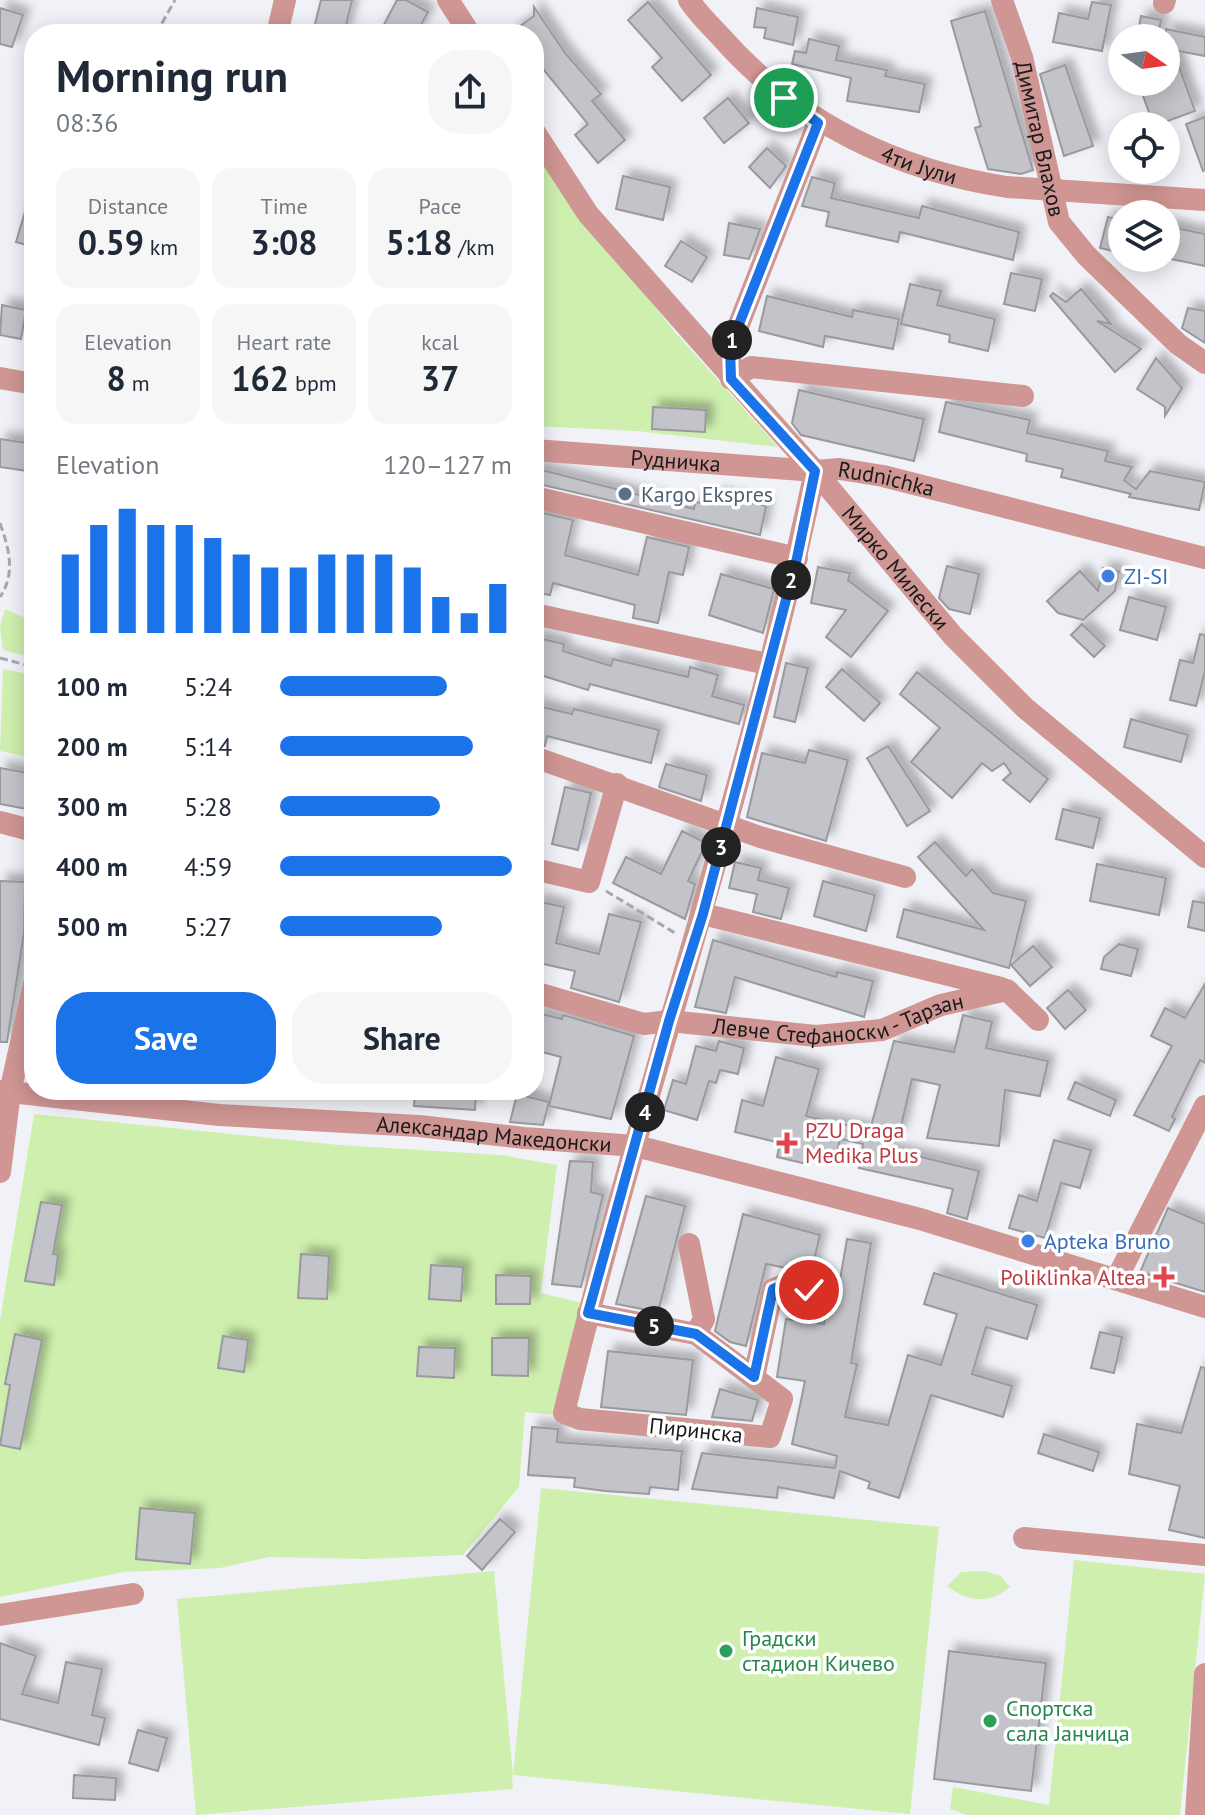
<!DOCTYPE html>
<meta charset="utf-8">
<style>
:root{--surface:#fff;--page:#f6f6f7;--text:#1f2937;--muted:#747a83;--accent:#1a73e8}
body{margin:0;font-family:"PT Sans",sans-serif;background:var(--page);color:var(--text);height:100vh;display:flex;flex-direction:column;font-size:30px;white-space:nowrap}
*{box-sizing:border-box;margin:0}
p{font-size:26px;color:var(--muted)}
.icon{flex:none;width:44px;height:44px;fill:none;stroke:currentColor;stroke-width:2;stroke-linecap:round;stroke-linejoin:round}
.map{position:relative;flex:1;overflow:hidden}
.panel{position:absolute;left:24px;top:24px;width:520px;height:1076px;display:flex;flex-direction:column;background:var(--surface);border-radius:32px;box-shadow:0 4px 20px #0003}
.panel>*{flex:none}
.needle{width:52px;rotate:103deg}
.fabs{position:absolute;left:1108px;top:24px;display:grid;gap:16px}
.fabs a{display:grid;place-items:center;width:72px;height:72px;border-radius:50%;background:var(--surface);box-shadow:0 4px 20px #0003;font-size:40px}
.pin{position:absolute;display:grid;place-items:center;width:68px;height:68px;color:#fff;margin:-34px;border:4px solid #fff;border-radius:50%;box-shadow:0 2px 8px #0007}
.km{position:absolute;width:40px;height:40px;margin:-20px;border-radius:50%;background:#222;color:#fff;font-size:22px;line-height:40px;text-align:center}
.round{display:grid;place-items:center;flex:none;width:84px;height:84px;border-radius:32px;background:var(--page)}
.summary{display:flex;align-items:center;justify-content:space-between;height:136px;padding:0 32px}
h1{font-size:44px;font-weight:700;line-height:60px}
.stats{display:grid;grid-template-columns:repeat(3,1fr);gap:12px;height:136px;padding:8px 32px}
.stats div{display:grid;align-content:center;border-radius:20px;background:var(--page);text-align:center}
.stats b{font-size:34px;font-weight:700}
.stats small{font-size:22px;font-weight:400}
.stats p{font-size:22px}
.chart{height:224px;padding:16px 32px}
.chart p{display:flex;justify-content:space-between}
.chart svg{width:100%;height:144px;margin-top:8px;stroke:var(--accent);stroke-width:6}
.action{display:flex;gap:16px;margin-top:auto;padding:16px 32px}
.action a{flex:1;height:92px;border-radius:32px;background:var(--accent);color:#fff;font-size:32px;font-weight:700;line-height:92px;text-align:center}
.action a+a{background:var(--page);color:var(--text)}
ul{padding:0 32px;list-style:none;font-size:26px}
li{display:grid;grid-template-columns:128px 96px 1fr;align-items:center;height:60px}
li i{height:20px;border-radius:10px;background:var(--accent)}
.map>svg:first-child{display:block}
.green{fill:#ceefae}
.building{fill:#c3c4c9;stroke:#99999e;stroke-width:2;filter:url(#shadow)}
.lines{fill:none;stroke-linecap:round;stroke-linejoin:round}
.path{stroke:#a7a8ad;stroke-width:3;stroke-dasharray:8 4;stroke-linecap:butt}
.street{stroke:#d09693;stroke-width:22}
.route-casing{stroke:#fff;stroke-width:16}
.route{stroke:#1a73e8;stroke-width:10}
.service-dot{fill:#5c6f8a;stroke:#fff;stroke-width:3}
.shop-dot{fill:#3f7fe0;stroke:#fff;stroke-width:3}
.health-dot{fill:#e0444e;stroke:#fff;stroke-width:3}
.leisure-dot{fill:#2e9e5b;stroke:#fff;stroke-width:3}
.labels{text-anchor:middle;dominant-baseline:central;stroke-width:7;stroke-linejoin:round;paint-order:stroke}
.street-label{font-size:22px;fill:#191a1c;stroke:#fff}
.service-label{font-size:22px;fill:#4e5e75;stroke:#fff;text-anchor:start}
.shop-label{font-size:22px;fill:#366cbe;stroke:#fff;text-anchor:start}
.health-label{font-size:22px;fill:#be3a42;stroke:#fff;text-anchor:start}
.leisure-label{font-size:22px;fill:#27864d;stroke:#fff;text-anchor:start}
</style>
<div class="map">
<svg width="1205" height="1815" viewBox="0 0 1205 1815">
<defs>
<filter id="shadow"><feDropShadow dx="7" dy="-7" stdDeviation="4" flood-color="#0004"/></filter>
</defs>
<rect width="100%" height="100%" fill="#f1f2f8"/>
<g class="green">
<polygon points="534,153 674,331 778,447 637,431 534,426"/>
<polygon points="5,609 34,622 34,658 3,650 0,626"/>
<polygon points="3,669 34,675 34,758 0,751"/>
<polygon points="34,1114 339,1145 501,1155 557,1165 541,1293 582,1303 556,1415 525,1412 519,1487 463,1555 366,1559 269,1557 220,1568 124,1572 0,1597 0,1320"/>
<polygon points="541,1488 939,1527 910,1814 512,1775 513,1789 196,1815 177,1599 494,1571 513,1775"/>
<polygon points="1074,1560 1205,1574 1180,1815 967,1815 950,1809 953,1787 1049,1805"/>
<path d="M984,1571L1001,1576L1010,1587C988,1605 969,1602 947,1586L961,1572Z"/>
</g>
<g class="building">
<polygon points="321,0 352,0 344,34 314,28"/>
<polygon points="397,0 406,0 428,12 416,34 379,34"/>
<polygon points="648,2 711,75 682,101 652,67 662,58 628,20"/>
<polygon points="1092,2 1111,5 1102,51 1053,42 1059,13 1088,19"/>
<polygon points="534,7 565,53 601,94 592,101 625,140 598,163 575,135 588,124 534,58 534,34 509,34 534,16"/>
<polygon points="0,8 23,15 12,47 0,44"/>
<polygon points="757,8 798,17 793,45 764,38 766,28 754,27"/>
<polygon points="985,11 1033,170 1021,174 988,169 975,128 981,126 951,21"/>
<polygon points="1141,16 1161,20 1157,38 1137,38"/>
<polygon points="1166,29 1205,37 1205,56 1173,50 1195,111 1154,126 1138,82 1166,82"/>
<polygon points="809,39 839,46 836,60 887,70 885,76 925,84 919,112 847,101 851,78 792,64 795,51 806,53"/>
<polygon points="1065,65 1093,146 1064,156 1040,74"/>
<polygon points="728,98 749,123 724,143 704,118"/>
<polygon points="1205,117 1205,170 1203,171 1186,124"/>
<polygon points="767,148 786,166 770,188 749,167"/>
<polygon points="623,176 670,187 663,220 616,209"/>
<polygon points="812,177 835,183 831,198 919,218 922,206 1019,232 1013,260 900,232 898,242 826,226 829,212 802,206"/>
<polygon points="30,195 34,195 34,247 16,242"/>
<polygon points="1108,217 1122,220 1122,253 1100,248"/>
<polygon points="729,223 760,229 749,259 724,255"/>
<polygon points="1166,226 1205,234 1205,266 1166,258"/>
<polygon points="681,241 707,257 692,282 665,266"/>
<polygon points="1011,273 1042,279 1035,311 1004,304"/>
<polygon points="910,284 941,291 937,305 995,319 988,351 949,342 950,335 901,324"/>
<polygon points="1081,289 1111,324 1097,321 1141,349 1115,372 1050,296 1053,293 1066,302"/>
<polygon points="767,296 852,317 853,310 899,319 893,349 825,336 823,347 759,331"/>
<polygon points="2,305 26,310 21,339 0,335"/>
<polygon points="1188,308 1205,311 1205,343 1182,328"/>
<polygon points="1156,358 1182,388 1165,416 1165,407 1137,389"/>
<polygon points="799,390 924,419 914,461 801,435 792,423"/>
<polygon points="946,402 1030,420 1027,433 1108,451 1105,461 1132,467 1124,480 1136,489 1150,471 1205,482 1199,510 1129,497 1131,494 1061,477 1063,469 1026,461 1027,454 939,432"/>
<polygon points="653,407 706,410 705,432 652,429"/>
<polygon points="0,439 34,444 34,472 0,467"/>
<polygon points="534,468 694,509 695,502 713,505 716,495 766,506 760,535 534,483"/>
<polygon points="534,511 573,520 565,555 638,575 647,537 689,547 683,575 669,572 658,623 633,618 635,605 553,583 550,595 534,592"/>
<polygon points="947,566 979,574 970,614 949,609 939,598"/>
<polygon points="818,567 850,573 848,580 888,611 851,657 826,637 846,610 811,603"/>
<polygon points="1103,568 1119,571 1115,591 1083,620 1058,613 1047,601 1080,571 1098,591"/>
<polygon points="721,574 774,589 763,633 709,615"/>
<polygon points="1129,597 1166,607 1157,640 1120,630"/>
<polygon points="1082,624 1105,646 1094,657 1071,635"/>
<polygon points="1200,634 1205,635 1205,671 1196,706 1170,700 1180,660 1193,663"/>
<polygon points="534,637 564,644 563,651 611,666 613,659 688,677 690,667 718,675 712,696 744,705 739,724 590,684 588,690 534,673"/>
<polygon points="786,663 808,668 795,722 774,717"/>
<polygon points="842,669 880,703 864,721 826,687"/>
<polygon points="917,672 1048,779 1030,802 1003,780 1011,773 1004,763 992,771 982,763 952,798 911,762 940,728 900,694"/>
<polygon points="534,705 572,714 574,709 659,730 651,763 547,736 545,746 534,743"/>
<polygon points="1131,719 1188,735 1181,762 1124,747"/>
<polygon points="888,746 930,811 907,826 867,758"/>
<polygon points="809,750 848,760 826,841 747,817 762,753 805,763"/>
<polygon points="666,764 707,775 701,801 659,787"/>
<polygon points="0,768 34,774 32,810 0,804"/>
<polygon points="565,787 591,793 578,850 552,844"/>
<polygon points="1063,809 1100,818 1093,848 1056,839"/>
<polygon points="682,831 706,843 688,881 695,884 685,919 613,883 626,857 661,874"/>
<polygon points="935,842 966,876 972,869 993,893 1026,901 1009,968 897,937 904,909 984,930 918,857"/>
<polygon points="735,862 761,868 758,880 789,888 781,919 753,912 757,894 729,888"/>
<polygon points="1097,864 1166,878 1159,915 1090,901"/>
<polygon points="0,881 25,882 24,933 7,1042 0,1042"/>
<polygon points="823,881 875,895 866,931 814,916"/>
<polygon points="536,901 564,907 556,943 599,954 609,914 641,922 619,1002 571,988 575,971 534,962"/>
<polygon points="1193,901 1205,903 1205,931 1188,927"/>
<polygon points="713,940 836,977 837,972 873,981 864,1017 735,977 726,1013 695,1007"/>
<polygon points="1119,944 1138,949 1131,976 1101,969 1104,957"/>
<polygon points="1033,946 1052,967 1030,986 1011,965"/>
<polygon points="1205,984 1205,1063 1200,1060 1172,1117 1175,1119 1169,1131 1134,1115 1172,1046 1151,1036 1165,1008 1185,1018"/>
<polygon points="1068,990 1086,1010 1065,1029 1047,1008"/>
<polygon points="534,1012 562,1019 563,1015 634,1036 611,1119 549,1106 561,1057 534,1050"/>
<polygon points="963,1015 992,1022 986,1048 1048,1061 1040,1096 1005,1090 999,1146 927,1138 940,1085 912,1079 899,1135 886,1134 884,1148 979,1171 967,1219 947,1213 953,1189 859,1168 863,1144 840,1139 835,1162 809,1156 807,1164 777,1157 780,1143 735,1132 742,1100 763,1106 776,1057 819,1069 806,1116 870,1130 894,1041 954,1052"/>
<polygon points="719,1041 744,1048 738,1074 720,1070 716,1083 709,1081 697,1120 664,1110 673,1080 686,1084 696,1046 716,1051"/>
<polygon points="1075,1082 1116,1100 1110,1116 1068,1099"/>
<polygon points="415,1090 476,1090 475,1110 414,1106"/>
<polygon points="517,1094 549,1102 543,1125 510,1122"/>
<polygon points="1054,1140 1091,1150 1080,1188 1061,1183 1045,1238 1009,1228 1019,1195 1037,1201"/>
<polygon points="570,1161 593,1162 591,1192 603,1195 581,1287 552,1284"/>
<polygon points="646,1196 685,1206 658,1312 616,1304"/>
<polygon points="41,1202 62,1205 53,1254 58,1255 54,1285 25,1281"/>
<polygon points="1168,1208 1205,1224 1205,1292 1140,1272"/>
<polygon points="743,1214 820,1235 811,1273 766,1264 746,1346 730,1342 715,1331"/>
<polygon points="847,1239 871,1243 851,1363 857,1364 845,1417 888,1425 908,1355 941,1365 957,1314 924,1304 934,1273 1037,1305 1027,1339 986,1327 972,1374 1012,1386 1003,1417 931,1395 899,1498 868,1488 870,1482 840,1471 834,1498 778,1487 777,1498 692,1489 702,1453 835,1468 837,1456 792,1444 805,1381 777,1377 786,1319 824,1324 827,1307 835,1309"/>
<polygon points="301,1254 329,1256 327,1299 298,1298"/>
<polygon points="431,1265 463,1267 461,1301 429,1299"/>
<polygon points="496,1275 531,1276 530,1304 496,1304"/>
<polygon points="1100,1332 1122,1337 1114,1373 1091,1368"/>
<polygon points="15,1334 42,1340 20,1449 0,1445 10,1385 5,1384"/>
<polygon points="223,1336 248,1340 244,1372 218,1368"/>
<polygon points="492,1338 529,1338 528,1376 492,1375"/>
<polygon points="419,1347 455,1348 454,1378 417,1376"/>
<polygon points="608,1351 693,1360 686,1415 601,1407"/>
<polygon points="1201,1367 1205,1368 1205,1538 1169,1530 1180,1486 1129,1474 1137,1424 1181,1433"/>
<polygon points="720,1389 758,1400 752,1421 712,1417"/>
<polygon points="532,1427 558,1429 557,1442 682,1451 678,1490 650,1487 649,1494 605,1491 574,1487 575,1478 528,1475"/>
<polygon points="1044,1434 1099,1452 1093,1471 1038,1453"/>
<polygon points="140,1508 195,1513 190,1564 136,1559"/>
<polygon points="500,1519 515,1532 482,1570 467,1556"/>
<polygon points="0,1643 36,1656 22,1694 58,1703 66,1662 102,1669 92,1715 105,1718 99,1745 0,1719"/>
<polygon points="949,1651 1046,1663 1031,1791 934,1779"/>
<polygon points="138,1730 167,1738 158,1771 129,1763"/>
<polygon points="74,1775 116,1778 115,1800 73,1798"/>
</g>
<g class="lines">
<g class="path">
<polyline points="156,34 175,0"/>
<path d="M0,523C9,549 16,573 0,597"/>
<polyline points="0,658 34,667"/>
<polyline points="606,891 675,933"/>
</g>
<g class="street">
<polyline points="448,0 470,34"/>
<path id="s1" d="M689,0C698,14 710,25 721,37C796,122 896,170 1007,187L1205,200"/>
<path id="s2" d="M1002,0L1022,57L1059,222L1086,255L1178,344L1205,363"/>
<polyline points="1164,3 1165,0"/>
<polyline points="277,34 285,0"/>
<polyline points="818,123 730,347 731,379 751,367 1023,396"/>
<path id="s3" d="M534,131L588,214L815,471L953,636L1025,708L1205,857"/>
<polyline points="0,378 34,384"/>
<path id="s4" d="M534,450L815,471L840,469L883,476L1205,558"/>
<polyline points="534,497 797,558"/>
<polyline points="534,614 768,664"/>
<polyline points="534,757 760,837 905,877"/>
<polyline points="0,822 34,831"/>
<polyline points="534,869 589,882 617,784"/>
<polyline points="703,914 1001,988"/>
<path id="s5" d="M534,992L644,1024L669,1021L816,1036L882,1030L941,1005L1007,990L1038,1020"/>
<path id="s6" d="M0,1091L219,1115L419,1126L524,1138L636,1146L920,1219L1205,1307"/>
<polyline points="0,1172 10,1092 34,984"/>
<polyline points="689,1244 704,1319 696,1334"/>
<polyline points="1117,1278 1205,1106"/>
<path d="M588,1313L696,1334L782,1399L770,1437L580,1419L564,1413C640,1097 748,789 815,471"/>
<polyline points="754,1377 773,1289 787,1284 809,1290"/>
<polyline points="1024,1538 1205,1555"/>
<polyline points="0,1615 133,1594"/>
<polyline points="1196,1815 1205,1674"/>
</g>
</g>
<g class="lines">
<defs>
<polyline id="route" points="784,98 818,123 730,347 731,379 815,471 797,558 703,914 669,1021 588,1313 696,1334 754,1377 773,1289 787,1284 809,1290"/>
</defs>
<use href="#route" class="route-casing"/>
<use href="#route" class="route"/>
</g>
<circle class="service-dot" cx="625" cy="494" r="8"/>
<g class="shop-dot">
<circle cx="1108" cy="576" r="8"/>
<circle cx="1028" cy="1241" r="8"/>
</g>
<g class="health-dot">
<path d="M783 1131h8v8h8v8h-8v8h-8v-8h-8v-8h8z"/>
<path d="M1160 1265h8v8h8v8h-8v8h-8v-8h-8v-8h8z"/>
</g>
<g class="leisure-dot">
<circle cx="726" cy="1651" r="8"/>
<circle cx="990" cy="1721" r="8"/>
</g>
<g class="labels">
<g class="street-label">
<text stroke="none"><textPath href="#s2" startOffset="144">Димитар Влахов</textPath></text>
<text stroke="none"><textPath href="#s1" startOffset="288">4ти Јули</textPath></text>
<text stroke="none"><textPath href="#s4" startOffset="142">Рудничка</textPath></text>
<text stroke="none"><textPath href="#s4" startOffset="354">Rudnichka</textPath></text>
<text stroke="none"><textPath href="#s3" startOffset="568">Мирко Милески</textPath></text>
<text stroke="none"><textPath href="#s5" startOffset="312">Левче Стефаноски - Тарзан</textPath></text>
<text stroke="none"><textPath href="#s6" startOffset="496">Александар Македонски</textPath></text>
<text transform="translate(696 1430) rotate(6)">Пиринска</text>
</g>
<g class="service-label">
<text x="641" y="494">Kargo Ekspres</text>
</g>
<g class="shop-label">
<text x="1124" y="576">ZI-SI</text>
<text x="1044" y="1241">Apteka Bruno</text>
</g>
<g class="health-label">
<text x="805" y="1130">PZU Draga<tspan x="805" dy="25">Medika Plus</tspan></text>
<text x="1146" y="1277" text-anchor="end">Poliklinka Altea</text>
</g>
<g class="leisure-label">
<text x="742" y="1638">Градски<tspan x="742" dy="25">стадион Кичево</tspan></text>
<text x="1006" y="1708">Спортска<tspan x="1006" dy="25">сала Јанчица</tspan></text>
</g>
</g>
</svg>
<div class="fabs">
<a><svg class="needle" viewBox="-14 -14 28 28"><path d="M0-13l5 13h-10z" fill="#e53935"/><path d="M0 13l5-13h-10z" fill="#747a83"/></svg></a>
<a><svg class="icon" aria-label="locate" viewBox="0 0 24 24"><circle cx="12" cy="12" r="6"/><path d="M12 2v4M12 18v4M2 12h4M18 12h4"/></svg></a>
<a><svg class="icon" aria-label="layers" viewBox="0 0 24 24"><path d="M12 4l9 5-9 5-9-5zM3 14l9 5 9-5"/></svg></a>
</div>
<div class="pin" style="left:784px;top:98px;background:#1e9e55"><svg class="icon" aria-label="arrive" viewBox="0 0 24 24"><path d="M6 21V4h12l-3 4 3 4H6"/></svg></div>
<div class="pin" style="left:809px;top:1290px;background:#d93025"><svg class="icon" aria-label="check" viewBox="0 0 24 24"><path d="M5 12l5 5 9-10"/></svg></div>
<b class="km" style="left:732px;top:340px">1</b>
<b class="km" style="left:791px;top:580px">2</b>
<b class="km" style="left:721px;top:847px">3</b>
<b class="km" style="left:645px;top:1112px">4</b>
<b class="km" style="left:654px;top:1326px">5</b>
<section class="panel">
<div class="summary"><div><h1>Morning run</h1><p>08:36</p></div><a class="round"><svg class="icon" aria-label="share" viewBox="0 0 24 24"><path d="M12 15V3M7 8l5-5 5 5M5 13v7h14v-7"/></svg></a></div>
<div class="stats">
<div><p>Distance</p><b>0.59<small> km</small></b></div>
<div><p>Time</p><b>3:08</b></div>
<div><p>Pace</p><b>5:18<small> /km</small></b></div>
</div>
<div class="stats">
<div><p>Elevation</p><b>8<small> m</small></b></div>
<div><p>Heart rate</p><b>162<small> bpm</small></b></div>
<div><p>kcal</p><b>37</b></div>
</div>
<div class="chart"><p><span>Elevation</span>120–127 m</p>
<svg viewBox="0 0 160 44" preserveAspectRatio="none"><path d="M5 44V20M15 44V11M25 44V6M35 44V11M45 44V11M55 44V15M65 44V20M75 44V24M85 44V24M95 44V20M105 44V20M115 44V20M125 44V24M135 44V33M145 44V38M155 44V29"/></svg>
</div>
<ul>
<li><b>100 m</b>5:24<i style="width:72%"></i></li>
<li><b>200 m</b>5:14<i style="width:83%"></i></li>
<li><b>300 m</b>5:28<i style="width:69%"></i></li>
<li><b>400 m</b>4:59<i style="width:100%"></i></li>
<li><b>500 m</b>5:27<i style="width:70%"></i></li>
</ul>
<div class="action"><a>Save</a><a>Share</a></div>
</section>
</div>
